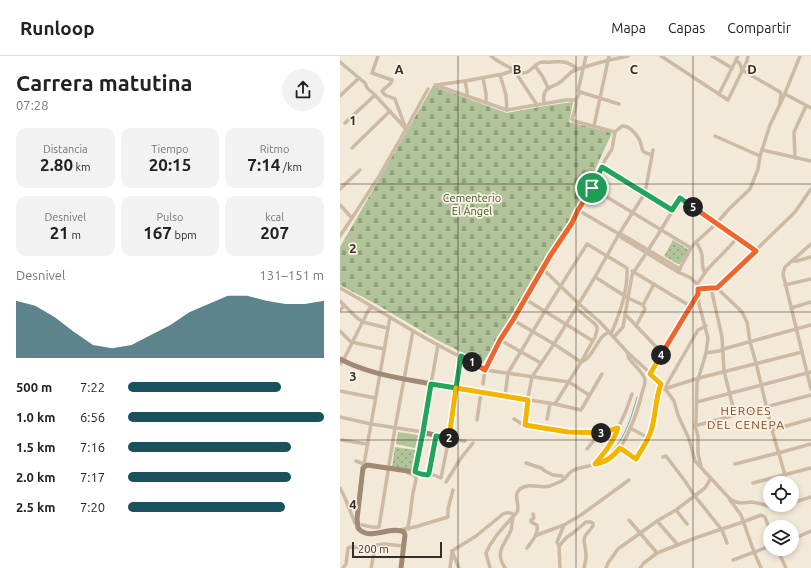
<!DOCTYPE html>
<html lang="es">
<meta charset="utf-8">
<style>
:root{--surface:#fff;--page:#f2f2f2;--text:#222;--muted:#767676;--line:#e0e0e0;--accent:#19515c}
body{margin:0;font-family:Ubuntu,sans-serif;background:var(--page);color:var(--text);height:100vh;display:flex;flex-direction:column;font-size:15px;white-space:nowrap}
*{box-sizing:border-box;margin:0}
p{font-size:13px;color:var(--muted)}
.icon{flex:none;width:22px;height:22px;fill:none;stroke:currentColor;stroke-width:2;stroke-linecap:round;stroke-linejoin:round}
.map{position:relative;flex:1;overflow:hidden}
.side{display:flex;flex-direction:column;background:var(--surface);width:340px}
.side>*{flex:none}
.controls{position:absolute;left:423px;top:420px;display:grid;gap:8px}
.controls a{display:grid;place-items:center;width:36px;height:36px;border-radius:50%;background:var(--surface);box-shadow:0 2px 6px #0003;font-size:20px}
.scale{position:absolute;left:12px;bottom:10px;width:90px;box-sizing:border-box;padding-left:4px;border:2px solid #372d26;border-top:0;font-size:11px;line-height:14px;white-space:nowrap;color:#372d26;-webkit-text-stroke:3px #fbf3e6;paint-order:stroke}
.pin{position:absolute;display:grid;place-items:center;width:34px;height:34px;color:#fff;margin:-17px;border:2px solid #fff;border-radius:50%;box-shadow:0 1px 4px #0007}
.km{position:absolute;width:20px;height:20px;margin:-10px;border-radius:50%;background:#222;color:#fff;font-size:11px;line-height:20px;text-align:center}
.round{display:grid;place-items:center;flex:none;width:42px;height:42px;border-radius:21px;background:var(--page)}
.headline{display:flex;align-items:center;justify-content:space-between;height:68px;padding:0 16px}
h1{font-size:22px;font-weight:600;line-height:30px}
.stats{display:grid;grid-template-columns:repeat(3,1fr);gap:6px;height:68px;padding:4px 16px}
.stats div{display:grid;align-content:center;border-radius:10px;background:var(--page);text-align:center}
.stats b{font-size:17px;font-weight:600}
.stats small{font-size:11px;font-weight:400}
.stats p{font-size:11px}
.chart{height:112px;padding:8px 16px}
.chart p{display:flex;justify-content:space-between}
.chart svg{width:100%;height:72px;margin-top:4px;fill:var(--accent);opacity:.7}
ul{padding:0 16px;list-style:none;font-size:13px}
li{display:grid;grid-template-columns:64px 48px 1fr;align-items:center;height:30px}
li i{height:10px;border-radius:5px;background:var(--accent)}
header{display:flex;align-items:center;gap:24px;box-sizing:border-box;height:56px;padding:0 20px;background:var(--surface);border-bottom:1px solid var(--line)}
header strong{font-size:19px}
nav{display:flex;gap:22px;margin-inline-start:auto;font-size:14px}
main{display:flex;flex:1;min-height:0}
.map>svg:first-child{display:block}
.grass{fill:#b1c398}
.cemetery{fill:url(#cemetery-stones)}
.park{fill:url(#park-dots)}
.lines{fill:none;stroke-linecap:round;stroke-linejoin:round}
.stream{stroke:#76abb3;stroke-width:1}
.street{stroke:#ccbaa4;stroke-width:3.5}
.secondary{stroke:#a08975;stroke-width:5}
.split-1-casing{stroke:#fff;stroke-width:8}
.split-2-casing{stroke:#fff;stroke-width:8}
.split-3-casing{stroke:#fff;stroke-width:8}
.split-4-casing{stroke:#fff;stroke-width:8}
.split-5-casing{stroke:#fff;stroke-width:8}
.split-6-casing{stroke:#fff;stroke-width:8}
.split-1{stroke:#f0652b;stroke-width:5}
.split-2{stroke:#22a559;stroke-width:5}
.split-3{stroke:#f5b400;stroke-width:5}
.split-4{stroke:#f5b400;stroke-width:5}
.split-5{stroke:#f0652b;stroke-width:5}
.split-6{stroke:#22a559;stroke-width:5}
.grid{fill:none;stroke:#372d26;stroke-width:1;stroke-opacity:0.55}
.labels{text-anchor:middle;dominant-baseline:central;stroke-width:3.5;stroke-linejoin:round;paint-order:stroke}
.park-label{font-size:11px;fill:#425728;stroke:#fbf3e6}
.neighbourhood-label{font-size:12px;letter-spacing:1px;fill:#8c3f19;stroke:#fbf3e6}
.grid-label{font-size:13px;text-anchor:middle;font-weight:bold;fill:#372d26;stroke:#fbf3e6;stroke-width:3.5;stroke-linejoin:round;paint-order:stroke}
</style>
<header>
<strong>Runloop</strong>
<nav><a>Mapa</a><a>Capas</a><a>Compartir</a></nav>
</header>
<main>
<section class="side">
<div class="headline"><div><h1>Carrera matutina</h1><p>07:28</p></div><a class="round"><svg class="icon" aria-label="share" viewBox="0 0 24 24"><path d="M12 15V3M7 8l5-5 5 5M5 13v7h14v-7"/></svg></a></div>
<div class="stats">
<div><p>Distancia</p><b>2.80<small> km</small></b></div>
<div><p>Tiempo</p><b>20:15</b></div>
<div><p>Ritmo</p><b>7:14<small> /km</small></b></div>
</div>
<div class="stats">
<div><p>Desnivel</p><b>21<small> m</small></b></div>
<div><p>Pulso</p><b>167<small> bpm</small></b></div>
<div><p>kcal</p><b>207</b></div>
</div>
<div class="chart"><p><span>Desnivel</span>131–151 m</p>
<svg viewBox="0 0 160 44" preserveAspectRatio="none"><path d="M0 44V9L10 12L20 19L30 28L40 36L50 38L60 36L70 30L80 24L90 16L100 11L110 6L120 6L130 9L140 11L150 11L160 9V44z"/></svg>
</div>
<ul>
<li><b>500 m</b>7:22<i style="width:78%"></i></li>
<li><b>1.0 km</b>6:56<i style="width:100%"></i></li>
<li><b>1.5 km</b>7:16<i style="width:83%"></i></li>
<li><b>2.0 km</b>7:17<i style="width:83%"></i></li>
<li><b>2.5 km</b>7:20<i style="width:80%"></i></li>
</ul>
</section>
<div class="map">
<svg width="471" height="512" viewBox="0 0 471 512">
<defs>
<pattern id="cemetery-stones" width="16" height="16" patternUnits="userSpaceOnUse"><rect width="16" height="16" fill="#b1c398"/><path d="M2 7V4a2 2 0 0 1 4 0v3zM10 15v-3a2 2 0 0 1 4 0v3z" fill="#919f7c"/></pattern>
<pattern id="park-dots" width="8" height="8" patternUnits="userSpaceOnUse"><rect width="8" height="8" fill="#b1c398"/><path d="M2 2h.1M6 6h.1" fill="none" stroke="#919f7c" stroke-width="1.8" stroke-linecap="round"/></pattern>
</defs>
<rect width="100%" height="100%" fill="#f3e9d9"/>
<polygon class="grass" points="58,376 78,379 75,392 56,388"/>
<polygon class="cemetery" points="93,30 167,57 205,50 233,46 229,66 272,77 238,150 229,168 203,207 189,232 141,310 125,298 97,284 36,248 0,229 0,191"/>
<g class="park">
<polygon points="333,184 349,194 340,208 338,208 324,200"/>
<polygon points="55,391 75,394 72,413 52,411"/>
</g>
<g class="lines">
<path class="stream" d="M273,394C286,380 292,359 297,341"/>
<g class="street">
<polyline points="38,0 32,17 52,24 51,27 42,35 45,39 55,43 56,46 66,73"/>
<path d="M151,0C155,4 178,17 184,17C190,17 194,9 199,7C203,5 207,7 211,6C221,6 225,4 235,11L234,15"/>
<polyline points="321,0 388,44 407,5 408,0"/>
<polyline points="372,0 392,12"/>
<polyline points="396,4 400,8 402,14 440,36 441,38 440,46"/>
<polyline points="0,6 25,27 27,32 35,39 65,72"/>
<polyline points="195,10 203,21 208,32"/>
<polyline points="174,14 197,49"/>
<polyline points="160,19 166,39 167,54"/>
<polyline points="143,22 146,38 146,46"/>
<polyline points="125,25 127,35 127,40"/>
<path d="M95,29L167,54L226,44H236C237,50 234,57 232,63L234,65L275,76"/>
<polyline points="96,29 125,25 163,18 175,14"/>
<polyline points="240,36 279,48"/>
<polyline points="379,38 398,0"/>
<polyline points="445,38 471,52"/>
<polyline points="0,40 19,22"/>
<polyline points="236,44 240,36 238,35 246,0"/>
<path d="M204,47C202,32 208,33 219,27C224,24 228,18 233,15C237,13 241,12 245,11C259,6 274,3 288,0"/>
<polyline points="5,67 35,39"/>
<polyline points="254,70 269,0"/>
<polyline points="375,80 420,100"/>
<polyline points="12,92 50,55"/>
<polyline points="422,94 471,105"/>
<polyline points="455,102 454,76 466,50"/>
<polyline points="262,111 332,154"/>
<polyline points="252,132 351,192"/>
<polyline points="0,133 20,114"/>
<polyline points="0,149 12,162"/>
<polyline points="238,154 279,178 282,182 338,216 351,222 357,228 359,248 368,282 366,297 357,327 356,366 355,370 358,380 358,397 361,411"/>
<polyline points="279,178 283,179 340,213"/>
<polyline points="0,180 12,162 38,122 66,73 88,33"/>
<path d="M356,186C359,190 361,194 362,199C363,205 361,211 365,217"/>
<polyline points="471,188 445,211 443,218 471,333"/>
<polyline points="453,205 457,205 471,201"/>
<path d="M203,213L239,248L260,266L288,297L318,324L329,338L334,345L338,359L349,383L355,405L390,443C393,445 397,447 402,447C405,447 408,446 412,446C426,448 433,454 447,449"/>
<polyline points="292,215 350,250"/>
<polyline points="338,216 351,192 356,186 376,168 389,153 410,133 418,113 420,100 430,69 443,42 460,0"/>
<polyline points="255,221 288,242 303,249 314,228"/>
<path d="M357,228C361,224 363,219 366,215C376,204 387,194 397,182"/>
<polyline points="445,229 471,223"/>
<path d="M0,232C33,250 64,271 98,289L91,328L215,348L241,354L262,318"/>
<polyline points="371,232 382,281 384,315 395,359"/>
<polyline points="377,232 455,156 471,133"/>
<polyline points="358,233 371,232 377,232 402,256 407,266 410,286 416,307 432,374 445,419 446,427"/>
<polyline points="185,243 253,285"/>
<polyline points="0,245 16,261 23,266 47,272"/>
<polyline points="451,252 471,246"/>
<polyline points="0,254 4,250"/>
<polyline points="285,258 322,297"/>
<polyline points="173,264 214,288 241,306"/>
<polyline points="296,270 305,253 303,249"/>
<polyline points="0,275 11,286 44,293"/>
<polyline points="274,281 283,271 292,219 321,174 340,142 416,195"/>
<polyline points="160,284 201,307"/>
<polyline points="98,289 145,314 229,326 249,339"/>
<polyline points="366,297 379,295 387,292 471,269"/>
<path d="M241,306C251,303 255,289 262,281C264,279 267,277 269,276"/>
<polyline points="0,308 3,305 29,253 33,252"/>
<polyline points="311,317 358,238"/>
<path d="M143,328L145,314L154,295L210,200L232,167L238,154L258,119L265,104L272,93L275,76L282,70C288,69 296,77 299,83C301,86 301,91 303,95C305,97 309,98 312,99"/>
<polyline points="324,333 359,322 462,296"/>
<polyline points="324,333 358,274 366,270"/>
<polyline points="0,335 35,342"/>
<path d="M165,340L168,317L205,255L247,188L287,212C288,235 280,257 271,278"/>
<polyline points="357,346 471,316"/>
<polyline points="215,348 241,306 255,281 257,274 257,271 255,268 236,252"/>
<polyline points="0,361 31,368 83,376 75,416"/>
<polyline points="174,363 182,368 192,371 228,376 259,378 274,373 278,372"/>
<polyline points="207,363 210,348"/>
<polyline points="137,364 141,336"/>
<polyline points="185,369 186,352 192,321 214,288 255,221 279,178 305,137 313,94"/>
<polyline points="358,369 471,339"/>
<polyline points="290,372 305,380 307,383"/>
<polyline points="432,374 471,363"/>
<path d="M96,380C106,381 115,384 125,385"/>
<polyline points="2,384 27,388"/>
<path d="M280,392L295,403C301,393 308,385 311,375C316,360 315,343 321,328"/>
<polyline points="247,393 259,378"/>
<polyline points="323,401 326,400 345,425 354,439 382,474 387,487"/>
<polyline points="16,405 24,408"/>
<polyline points="186,407 201,412 205,415 213,419 222,420"/>
<path d="M255,407C262,407 267,405 272,401C286,389 298,355 302,337C303,333 305,329 305,325C305,316 288,305 288,300C288,299 288,298 288,297"/>
<polyline points="395,408 438,397 471,388"/>
<polyline points="25,410 24,408 50,261"/>
<path d="M68,417L72,418L76,421C76,426 74,432 73,437C71,448 71,459 68,470L69,473"/>
<polyline points="89,417 101,422 109,382 109,376 121,301"/>
<polyline points="106,426 121,402 133,387"/>
<polyline points="413,427 471,412"/>
<polyline points="0,432 5,442 15,467 17,468"/>
<polyline points="390,444 401,459 414,496 421,512"/>
<polyline points="452,447 471,441"/>
<polyline points="336,454 347,468"/>
<polyline points="289,464 317,497"/>
<polyline points="317,465 338,489"/>
<path d="M22,469C28,470 34,472 39,471L55,372L73,275"/>
<polyline points="61,474 64,473 75,471 108,461 108,453 113,434"/>
<polyline points="197,479 224,469"/>
<polyline points="452,485 455,482 471,475"/>
<polyline points="219,490 227,481 233,477 246,466 251,466 253,467 253,470 245,480 244,484 246,498 246,503 244,512"/>
<path d="M187,492C192,485 199,478 197,469L191,466V464L194,462L193,458"/>
<polyline points="437,493 446,512"/>
<path d="M112,495L136,480L163,458C168,456 171,456 174,459"/>
<polyline points="112,495 119,512"/>
<polyline points="393,504 430,490"/>
<polyline points="3,512 6,508 8,492 10,491 35,492"/>
<polyline points="31,512 35,492 37,489 44,488 64,490"/>
<polyline points="110,512 112,496"/>
<path d="M150,512L146,497C151,485 160,475 169,465C171,462 175,459 177,456C181,450 172,440 180,433C190,426 200,433 210,430C213,428 221,426 223,424C227,421 228,417 232,415C239,411 248,411 255,408C258,406 260,401 262,398C276,379 285,360 292,338"/>
<path d="M165,512C154,495 165,489 171,474C172,470 172,466 173,461"/>
<polyline points="220,512 219,490 217,486 224,469 241,459 289,424"/>
<polyline points="266,512 268,507 278,493 317,465 336,454 365,432 371,422"/>
<polyline points="300,512 304,507 317,497 358,481 403,466 421,459 425,461 430,475"/>
</g>
<path class="secondary" d="M0,303C28,318 60,322 91,328L82,374L83,376L85,377L95,379L97,382L89,417L88,419H81L75,416L27,409L23,412L17,463L18,472C29,486 50,469 64,476L65,479L61,512"/>
</g>
<g class="lines">
<defs>
<polyline id="split-1" points="132,306 145,314 160,284 173,264 210,200 232,167 238,154 252,132"/>
<polyline id="split-2" points="109,382 96,380 89,417 88,419 81,418 75,416 83,376 91,328 116,332 121,300 132,306"/>
<polyline id="split-3" points="109,382 116,332 188,344 185,369 228,376 261,377"/>
<path id="split-4" d="M261,377L278,372C274,385 264,397 255,408C267,406 272,401 280,392L296,403C301,394 308,385 311,375C316,360 315,343 321,328L310,318L321,299"/>
<polyline id="split-5" points="321,299 358,238 358,233 371,232 377,232 416,195 353,151"/>
<polyline id="split-6" points="252,132 262,111 332,154 340,142 353,151"/>
</defs>
<use href="#split-1" class="split-1-casing"/>
<use href="#split-2" class="split-2-casing"/>
<use href="#split-3" class="split-3-casing"/>
<use href="#split-4" class="split-4-casing"/>
<use href="#split-5" class="split-5-casing"/>
<use href="#split-6" class="split-6-casing"/>
<use href="#split-1" class="split-1"/>
<use href="#split-2" class="split-2"/>
<use href="#split-3" class="split-3"/>
<use href="#split-4" class="split-4"/>
<use href="#split-5" class="split-5"/>
<use href="#split-6" class="split-6"/>
</g>
<path class="grid" d="M118,0V512M236,0V512M353,0V512M0,128H471M0,256H471M0,384H471"/>
<g class="labels">
<g class="park-label">
<text x="132" y="142">Cementerio<tspan x="132" dy="13">El Ángel</tspan></text>
</g>
<g class="neighbourhood-label">
<text x="406" y="354">HEROES<tspan x="406" dy="14">DEL CENEPA</tspan></text>
</g>
</g>
<g class="grid-label">
<text x="59" y="18">A</text>
<text x="177" y="18">B</text>
<text x="294" y="18">C</text>
<text x="412" y="18">D</text>
<text x="13" y="69">1</text>
<text x="13" y="197">2</text>
<text x="13" y="325">3</text>
<text x="13" y="453">4</text>
</g>
</svg>
<div class="controls">
<a><svg class="icon" aria-label="locate" viewBox="0 0 24 24"><circle cx="12" cy="12" r="6"/><path d="M12 2v4M12 18v4M2 12h4M18 12h4"/></svg></a>
<a><svg class="icon" aria-label="layers" viewBox="0 0 24 24"><path d="M12 4l9 5-9 5-9-5zM3 14l9 5 9-5"/></svg></a>
</div>
<div class="scale">200 m</div>
<div class="pin" style="left:252px;top:132px;background:#1e9e55"><svg class="icon" aria-label="arrive" viewBox="0 0 24 24"><path d="M6 21V4h12l-3 4 3 4H6"/></svg></div>
<b class="km" style="left:132px;top:306px">1</b>
<b class="km" style="left:109px;top:382px">2</b>
<b class="km" style="left:261px;top:377px">3</b>
<b class="km" style="left:321px;top:299px">4</b>
<b class="km" style="left:353px;top:151px">5</b>
</div>
</main>
